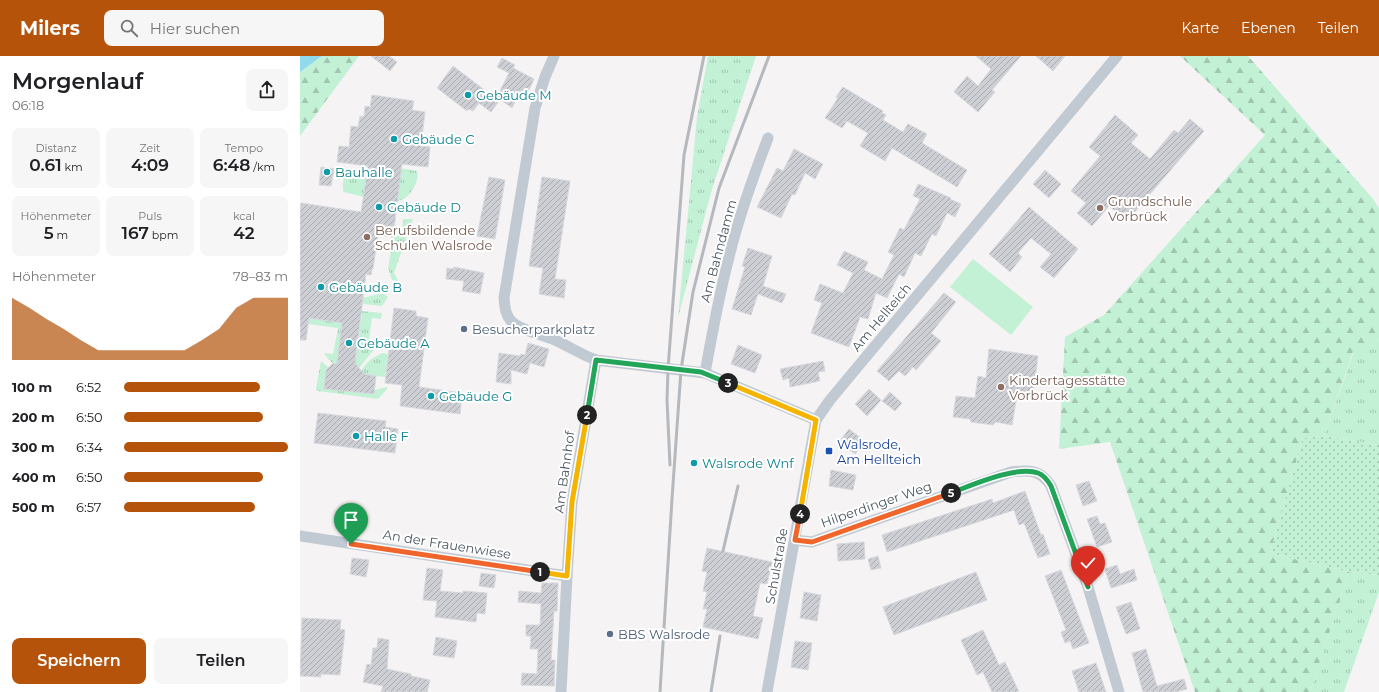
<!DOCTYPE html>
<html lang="de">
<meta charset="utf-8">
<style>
:root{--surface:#fff;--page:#f6f6f6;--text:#202124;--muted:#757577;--accent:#b45309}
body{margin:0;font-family:Montserrat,sans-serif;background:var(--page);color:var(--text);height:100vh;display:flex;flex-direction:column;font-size:15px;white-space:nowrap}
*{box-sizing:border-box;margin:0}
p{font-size:13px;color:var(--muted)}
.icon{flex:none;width:22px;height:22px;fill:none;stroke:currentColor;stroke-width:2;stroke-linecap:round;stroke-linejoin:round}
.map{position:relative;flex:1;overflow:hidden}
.side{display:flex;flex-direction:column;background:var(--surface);width:300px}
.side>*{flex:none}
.pin{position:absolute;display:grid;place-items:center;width:34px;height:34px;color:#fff;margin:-41px -17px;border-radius:50% 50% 50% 0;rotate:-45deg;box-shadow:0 0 4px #0007}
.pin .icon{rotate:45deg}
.km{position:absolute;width:20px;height:20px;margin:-10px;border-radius:50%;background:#222;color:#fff;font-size:11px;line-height:20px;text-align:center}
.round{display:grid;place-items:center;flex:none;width:42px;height:42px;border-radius:8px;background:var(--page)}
.summary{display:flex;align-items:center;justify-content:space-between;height:68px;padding:0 12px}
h1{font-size:22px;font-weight:600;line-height:30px}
.figures{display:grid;grid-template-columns:repeat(3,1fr);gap:6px;height:68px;padding:4px 12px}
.figures div{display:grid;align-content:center;border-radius:8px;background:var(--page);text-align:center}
.figures b{font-size:17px;font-weight:600}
.figures small{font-size:11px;font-weight:400}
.figures p{font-size:11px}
.chart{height:112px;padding:8px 12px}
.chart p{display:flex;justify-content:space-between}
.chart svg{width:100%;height:72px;margin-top:4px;fill:var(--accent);opacity:.7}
.cta{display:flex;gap:8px;margin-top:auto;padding:8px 12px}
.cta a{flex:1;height:46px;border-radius:8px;background:var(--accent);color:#fff;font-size:16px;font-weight:600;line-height:46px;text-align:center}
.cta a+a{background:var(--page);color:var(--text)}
ul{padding:0 12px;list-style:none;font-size:13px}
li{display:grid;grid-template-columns:64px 48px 1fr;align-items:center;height:30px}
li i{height:10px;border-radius:5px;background:var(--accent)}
header{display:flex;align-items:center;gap:24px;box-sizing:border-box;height:56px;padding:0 20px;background:var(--accent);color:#fff}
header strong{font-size:19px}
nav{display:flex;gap:22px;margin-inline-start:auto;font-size:14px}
.search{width:280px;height:36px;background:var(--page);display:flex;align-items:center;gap:10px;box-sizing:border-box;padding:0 14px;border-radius:8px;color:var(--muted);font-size:15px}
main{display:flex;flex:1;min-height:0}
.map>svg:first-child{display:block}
.grass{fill:url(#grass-tufts)}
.forest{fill:url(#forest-firs)}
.garden{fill:url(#garden-dots)}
.pitch{fill:#c3f1d5}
.water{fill:#90daee}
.building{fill:url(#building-hatch);stroke:#d7d9de}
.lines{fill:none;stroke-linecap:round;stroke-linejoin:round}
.street{stroke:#c1cad2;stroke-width:11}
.rail{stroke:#b5b8bd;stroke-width:3}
.split-1-casing{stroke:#fff;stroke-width:8}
.split-2-casing{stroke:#fff;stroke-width:8}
.split-3-casing{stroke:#fff;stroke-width:8}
.split-4-casing{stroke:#fff;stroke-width:8}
.split-5-casing{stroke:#fff;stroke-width:8}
.split-6-casing{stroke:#fff;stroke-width:8}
.split-1{stroke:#f0652b;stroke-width:5}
.split-2{stroke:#f5b400;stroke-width:5}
.split-3{stroke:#22a559;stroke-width:5}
.split-4{stroke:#f5b400;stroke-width:5}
.split-5{stroke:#f0652b;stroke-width:5}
.split-6{stroke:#22a559;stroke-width:5}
.culture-dot{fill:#0f9aa8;stroke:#fff;stroke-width:1.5}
.education-dot{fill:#8d6e63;stroke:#fff;stroke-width:1.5}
.service-dot{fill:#5c6f8a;stroke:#fff;stroke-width:1.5}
.transit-dot{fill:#1a4fb4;stroke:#fff;stroke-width:1.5}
.labels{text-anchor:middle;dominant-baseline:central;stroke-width:4;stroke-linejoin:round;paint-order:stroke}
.culture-label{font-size:13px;fill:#0d838f;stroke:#fff;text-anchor:start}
.education-label{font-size:13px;fill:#785e54;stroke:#fff;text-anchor:start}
.street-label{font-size:13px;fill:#4a5661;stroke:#fff}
.service-label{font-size:13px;fill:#4e5e75;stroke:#fff;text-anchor:start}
.transit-label{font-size:13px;fill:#164399;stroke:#fff;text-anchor:start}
</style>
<header>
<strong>Milers</strong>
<div class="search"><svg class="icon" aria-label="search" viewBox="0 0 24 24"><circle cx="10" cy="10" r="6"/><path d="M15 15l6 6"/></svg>Hier suchen</div>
<nav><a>Karte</a><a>Ebenen</a><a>Teilen</a></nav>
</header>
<main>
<section class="side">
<div class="summary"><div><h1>Morgenlauf</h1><p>06:18</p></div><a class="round"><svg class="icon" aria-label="share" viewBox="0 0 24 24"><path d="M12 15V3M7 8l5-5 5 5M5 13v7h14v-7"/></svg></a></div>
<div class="figures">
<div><p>Distanz</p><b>0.61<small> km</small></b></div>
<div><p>Zeit</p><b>4:09</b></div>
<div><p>Tempo</p><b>6:48<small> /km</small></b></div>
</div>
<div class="figures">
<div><p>Höhenmeter</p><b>5<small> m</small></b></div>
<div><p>Puls</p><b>167<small> bpm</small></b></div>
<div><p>kcal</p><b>42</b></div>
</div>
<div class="chart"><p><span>Höhenmeter</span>78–83 m</p>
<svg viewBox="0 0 160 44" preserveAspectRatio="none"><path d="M0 44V6L10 12L20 19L30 25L40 32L50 38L60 38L70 38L80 38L90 38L100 38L110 32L120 25L130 12L140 6L150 6L160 6V44z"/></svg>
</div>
<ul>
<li><b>100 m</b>6:52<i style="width:83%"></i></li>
<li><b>200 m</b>6:50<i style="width:85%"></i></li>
<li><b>300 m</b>6:34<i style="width:100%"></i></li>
<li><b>400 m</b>6:50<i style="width:85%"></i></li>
<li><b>500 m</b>6:57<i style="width:80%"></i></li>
</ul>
<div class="cta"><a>Speichern</a><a>Teilen</a></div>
</section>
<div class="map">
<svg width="1079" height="636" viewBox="0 0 1079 636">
<defs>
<pattern id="grass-tufts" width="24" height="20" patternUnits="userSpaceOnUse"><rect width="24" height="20" fill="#c3f1d5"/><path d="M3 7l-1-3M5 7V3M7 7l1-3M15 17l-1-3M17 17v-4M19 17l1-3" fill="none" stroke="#a0c6b0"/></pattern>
<pattern id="forest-firs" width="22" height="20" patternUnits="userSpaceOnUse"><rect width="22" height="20" fill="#c3f1d5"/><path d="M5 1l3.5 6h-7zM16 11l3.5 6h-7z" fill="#a0c6b0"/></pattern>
<pattern id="garden-dots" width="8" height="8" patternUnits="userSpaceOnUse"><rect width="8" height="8" fill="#c3f1d5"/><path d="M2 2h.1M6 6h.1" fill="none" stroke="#a0c6b0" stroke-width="1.8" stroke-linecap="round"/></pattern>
<pattern id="building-hatch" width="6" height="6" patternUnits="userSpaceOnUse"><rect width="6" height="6" fill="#cdcfd5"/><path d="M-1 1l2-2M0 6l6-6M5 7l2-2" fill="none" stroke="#a8abb0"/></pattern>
</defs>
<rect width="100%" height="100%" fill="#f5f3f3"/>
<g class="grass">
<polygon points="408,0 456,0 412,133 378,262 397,61"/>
<path d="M99,112L117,115C120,125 109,145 97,145L100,122L92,120Z"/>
<path d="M47,114L67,115L64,141L44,136C41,130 44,122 45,116Z"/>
<polygon points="104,163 113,163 94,217 97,222 97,225 92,224 88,212 93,184 95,181 100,179"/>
<polygon points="83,237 88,241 82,250 63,248 63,242"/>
<polygon points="62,255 82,257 81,263 72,262 68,290 76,291 59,312 55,309"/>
<polygon points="9,262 42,267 37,308 33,308 25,299 25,297 33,298 38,272 8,268"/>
<polygon points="1079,283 1079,389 1024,380 1054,295"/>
<path d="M83,297L88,298L85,321L61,318C62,308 75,300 83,297Z"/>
<polygon points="21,305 28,311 28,313 26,313 24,333 74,338 74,334 87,331 87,333 78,343 18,335 16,333"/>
<polygon points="1049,516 1079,519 1079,536 1044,636 1010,636"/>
</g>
<g class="forest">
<polygon points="22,0 59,0 0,80 0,16"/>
<polygon points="880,0 948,0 1073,143 1079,152 1079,283 1053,296 1024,380 1003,382 970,497 1049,516 1010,636 895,636 810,386 759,393 765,281 804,259 965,79"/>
</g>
<polygon class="garden" points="1024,380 1079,389 1079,519 1049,516 970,497 1003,382"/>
<polygon class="pitch" points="673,203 733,251 711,279 650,231"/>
<polygon class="water" points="0,0 22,0 0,16"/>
<g class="building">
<polygon points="71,0 89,0 97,6 90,15"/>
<polygon points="676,0 721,0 692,34 695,36 678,56 654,36 667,20 678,30 691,13"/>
<polygon points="736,0 765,0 753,15"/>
<polygon points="202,2 215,9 213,12 234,23 228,36 223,34 220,41 218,40 212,52 197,41 209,17 197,11"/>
<polygon points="153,10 199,45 191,56 179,47 173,55 169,53 167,55 137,32"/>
<polygon points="543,31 583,55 582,57 586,59 583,64 603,76 608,68 627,78 622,87 667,114 657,131 592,92 585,105 560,90 568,77 547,65 542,72 525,62 538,42 536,41"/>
<polygon points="72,39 114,45 112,54 125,56 121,90 130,91 128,111 102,108 93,181 78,179 73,213 72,213 71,219 66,218 55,307 64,318 76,320 74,338 24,333 26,314 32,308 37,307 42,267 9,262 6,284 0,284 0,156 1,147 61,156 68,110 37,106 39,90 49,91 51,70 58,71 60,60 64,61 65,50 70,51"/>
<polygon points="815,59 838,79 831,87 850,103 874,74 878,77 890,63 904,75 827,165 809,150 792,170 777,157 786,147 771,135 800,100 789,91"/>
<polygon points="494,93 523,108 515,123 505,117 495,139 492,138 481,162 457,151 477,112 483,115"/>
<polygon points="21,111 34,113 31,130 19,129"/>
<polygon points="745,114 761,128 749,142 733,128"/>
<polygon points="189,121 205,124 195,183 177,180"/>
<polygon points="242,121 270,125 255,223 266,224 264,242 239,238 243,212 229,210"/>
<polygon points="618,128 651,142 650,143 661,148 655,161 647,157 636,180 632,178 621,200 615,197 604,221 599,218 587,242 576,237 568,263 560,261 549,291 511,277 522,247 514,244 520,228 543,237 553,217 537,209 544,195 568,206 564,214 582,223 594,199 588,196 600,172 604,174 620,143 613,140"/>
<polygon points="729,151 778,193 754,222 740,211 751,198 731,182 718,197 722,201 710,216 689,198"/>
<polygon points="448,192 472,200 463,230 486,238 482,247 458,238 451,259 432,253 445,211 442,210"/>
<polygon points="154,211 184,217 180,238 162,235 164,225 146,223 147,212 154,213"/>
<polygon points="644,237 656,246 631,277 641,285 616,314 613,311 605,320 599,315 589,325 577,315"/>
<polygon points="94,252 116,255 116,260 128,262 119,331 162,337 160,358 100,350 102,329 85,327"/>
<polygon points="228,287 249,293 244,311 230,307 227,318 211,314 211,328 196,326 199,297 220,300 221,298 225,299"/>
<polygon points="438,289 462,299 455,317 431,308"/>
<polygon points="689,293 738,300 733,339 727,338 726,340 717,339 712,369 696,366 693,369 671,366 670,363 653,361 656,340 675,342 678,320 686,322"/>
<polygon points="523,305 525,315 518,316 520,325 490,331 489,322 483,324 480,313"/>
<polygon points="569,333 581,344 567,360 555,348"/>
<polygon points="590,336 602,347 595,355 582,345"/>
<polygon points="18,357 86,365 85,371 98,373 95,397 14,387"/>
<polygon points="549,373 562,383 561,391 555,398 539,386"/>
<polygon points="531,414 556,419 553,434 529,430"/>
<polygon points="789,425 797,445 783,450 776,429"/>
<polygon points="725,435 741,479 743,478 750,498 738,502 724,467 719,469 714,454 587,496 582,479 692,443 693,447"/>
<polygon points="797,460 800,468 805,467 812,486 797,491 787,463"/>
<polygon points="564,486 565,503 538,505 537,488"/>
<polygon points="407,492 472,506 467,528 460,527 453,560 463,562 458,583 403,571 407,553 403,553 407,536 403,535 407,516 402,515"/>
<polygon points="578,500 581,512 571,514 568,503"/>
<polygon points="52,502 69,504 66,521 50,518"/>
<polygon points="817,509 820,518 834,513 837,524 811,532 805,513"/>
<polygon points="127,512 143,514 140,535 163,537 163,535 187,537 185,558 177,557 176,566 135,561 137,545 123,544"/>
<polygon points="761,514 789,587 773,593 770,585 765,587 761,576 766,574 745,520"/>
<polygon points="676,516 687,544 594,579 583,551"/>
<polygon points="181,517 196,519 194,532 179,530"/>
<polygon points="242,527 258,527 257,555 254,555 251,604 255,604 254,630 221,629 222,617 237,618 238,593 230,593 231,580 226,580 226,569 240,569 241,548 218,546 219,535 241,537"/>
<polygon points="504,536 521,539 517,565 500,562"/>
<polygon points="831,546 840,573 826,578 816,551"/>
<polygon points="2,562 41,564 40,573 45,574 40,619 21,618 21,621 0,620"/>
<polygon points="683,574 699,609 705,606 719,636 692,636 683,616 677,619 661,584"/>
<polygon points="136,581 157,585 154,602 133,599"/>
<polygon points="78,582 89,584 87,613 111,618 111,620 130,624 127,636 81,636 83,630 63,626 67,608 71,609 73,592 77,592"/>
<polygon points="495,585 512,587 508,614 491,611"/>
<polygon points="846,593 857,630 884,623 887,633 876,636 843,636 832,597"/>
<polygon points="796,607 806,636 779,636 772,615"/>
</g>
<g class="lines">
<g class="street">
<path d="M254,0L245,21L235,52L204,242C205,251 205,258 211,265C220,275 245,279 257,285C270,291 282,299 296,304L405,317L516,364"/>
<path d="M405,317C412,278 419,239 429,201C439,160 453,121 468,82"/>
<polyline points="0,480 267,520"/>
<path d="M495,484L512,486L711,416C729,414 740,413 751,430L788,531L819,636"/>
<polyline points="261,636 267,520 272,446 296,304"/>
<polyline points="467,636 516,364 530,344 817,0"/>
</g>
<g class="rail">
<polyline points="370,409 367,344 368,313 384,99 404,0"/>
<polyline points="423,495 438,430"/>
<polyline points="360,636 372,443 381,314 393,236 419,132 469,0"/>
<polyline points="411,636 420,580"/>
</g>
</g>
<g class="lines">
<defs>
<polyline id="split-1" points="51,488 240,516"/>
<polyline id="split-2" points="240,516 267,520 272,446 287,359"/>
<polyline id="split-3" points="287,359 296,304 401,316 428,327"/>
<polyline id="split-4" points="428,327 516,364 500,458"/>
<polyline id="split-5" points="500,458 495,484 512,486 651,437"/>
<path id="split-6" d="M651,437C672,429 718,409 738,417C744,419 748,425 751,430L788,531"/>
</defs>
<use href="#split-1" class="split-1-casing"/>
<use href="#split-2" class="split-2-casing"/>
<use href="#split-3" class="split-3-casing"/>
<use href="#split-4" class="split-4-casing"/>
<use href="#split-5" class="split-5-casing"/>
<use href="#split-6" class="split-6-casing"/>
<use href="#split-1" class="split-1"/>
<use href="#split-2" class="split-2"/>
<use href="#split-3" class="split-3"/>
<use href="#split-4" class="split-4"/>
<use href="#split-5" class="split-5"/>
<use href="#split-6" class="split-6"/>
</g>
<g class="culture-dot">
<circle cx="168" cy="39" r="4"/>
<circle cx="94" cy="83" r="4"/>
<circle cx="27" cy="116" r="4"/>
<circle cx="79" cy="151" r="4"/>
<circle cx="21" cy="231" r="4"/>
<circle cx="49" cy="287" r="4"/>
<circle cx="131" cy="340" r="4"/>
<circle cx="56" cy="380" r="4"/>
<circle cx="394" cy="407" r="4"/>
</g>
<g class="education-dot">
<circle cx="800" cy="152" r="4"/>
<circle cx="67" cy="181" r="4"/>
<circle cx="701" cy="331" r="4"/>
</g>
<g class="service-dot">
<circle cx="164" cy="273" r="4"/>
<circle cx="310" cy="578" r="4"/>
</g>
<rect class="transit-dot" x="525" y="391" width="8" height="8" rx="2"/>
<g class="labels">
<g class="culture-label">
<text x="176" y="39">Gebäude M</text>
<text x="102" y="83">Gebäude C</text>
<text x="35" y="116">Bauhalle</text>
<text x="87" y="151">Gebäude D</text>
<text x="29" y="231">Gebäude B</text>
<text x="57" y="287">Gebäude A</text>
<text x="139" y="340">Gebäude G</text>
<text x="64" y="380">Halle F</text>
<text x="402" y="407">Walsrode Wnf</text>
</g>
<g class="education-label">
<text x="808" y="145">Grundschule<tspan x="808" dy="15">Vorbrück</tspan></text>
<text x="75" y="174">Berufsbildende<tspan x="75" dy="15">Schulen Walsrode</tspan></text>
<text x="709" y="324">Kindertagesstätte<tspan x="709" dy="15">Vorbrück</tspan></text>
</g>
<g class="street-label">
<text transform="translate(418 195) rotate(-75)">Am Bahndamm</text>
<text transform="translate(581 261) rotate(-50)">Am Hellteich</text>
<text transform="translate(264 416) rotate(-82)">Am Bahnhof</text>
<text transform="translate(576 448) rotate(-19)">Hilperdinger Weg</text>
<text transform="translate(147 488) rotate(9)">An der Frauenwiese</text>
<text transform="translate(476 510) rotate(-80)">Schulstraße</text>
</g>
<g class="service-label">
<text x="172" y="273">Besucherparkplatz</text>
<text x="318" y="578">BBS Walsrode</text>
</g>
<g class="transit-label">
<text x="537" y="388">Walsrode,<tspan x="537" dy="15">Am Hellteich</tspan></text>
</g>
</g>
</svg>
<div class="pin" style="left:51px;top:488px;background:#1e9e55"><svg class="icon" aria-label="arrive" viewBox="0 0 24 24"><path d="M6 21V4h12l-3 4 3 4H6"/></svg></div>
<div class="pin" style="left:788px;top:531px;background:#d93025"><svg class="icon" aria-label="check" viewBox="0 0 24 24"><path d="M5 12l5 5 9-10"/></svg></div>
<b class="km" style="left:240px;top:516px">1</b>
<b class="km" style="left:287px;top:359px">2</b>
<b class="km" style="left:428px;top:327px">3</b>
<b class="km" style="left:500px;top:458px">4</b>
<b class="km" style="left:651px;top:437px">5</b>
</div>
</main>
